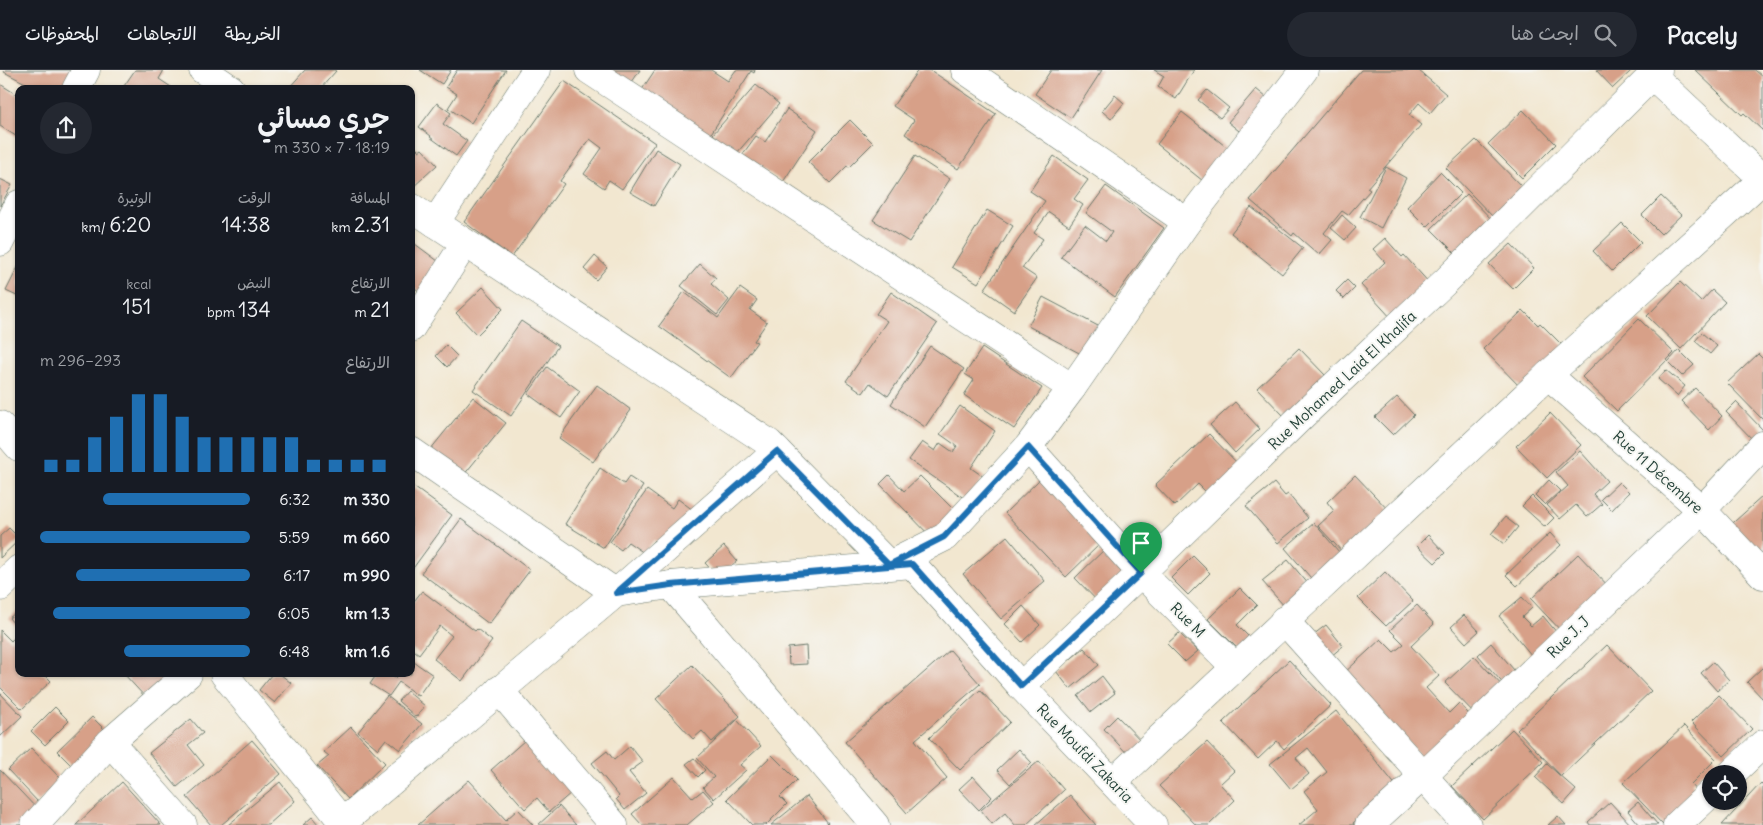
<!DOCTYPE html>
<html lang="ar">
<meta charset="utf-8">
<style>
:root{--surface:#171b24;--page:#242831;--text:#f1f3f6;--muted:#9ea1a6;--line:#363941;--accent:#1f6fb2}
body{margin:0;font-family:Delius,"Playpen Sans Arabic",sans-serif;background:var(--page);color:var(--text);direction:rtl;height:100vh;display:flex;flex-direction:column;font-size:19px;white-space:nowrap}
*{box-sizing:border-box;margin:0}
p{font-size:16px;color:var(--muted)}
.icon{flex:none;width:28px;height:28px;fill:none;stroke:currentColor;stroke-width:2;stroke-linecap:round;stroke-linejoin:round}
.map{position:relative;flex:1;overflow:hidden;direction:ltr}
.drawer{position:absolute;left:15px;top:15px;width:400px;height:592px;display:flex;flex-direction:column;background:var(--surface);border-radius:10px;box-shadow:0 1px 4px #0004;direction:rtl}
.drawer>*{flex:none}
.tools{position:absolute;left:1702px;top:695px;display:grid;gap:10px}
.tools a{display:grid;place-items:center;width:45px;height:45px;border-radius:50%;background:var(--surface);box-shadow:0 1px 4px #0004;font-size:25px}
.pin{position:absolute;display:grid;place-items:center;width:42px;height:42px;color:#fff;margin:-51px -21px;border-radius:50% 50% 50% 0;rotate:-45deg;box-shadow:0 0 5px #0007}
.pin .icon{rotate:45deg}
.round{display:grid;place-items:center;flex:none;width:52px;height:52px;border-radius:26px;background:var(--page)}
.overview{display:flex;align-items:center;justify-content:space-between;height:85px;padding:0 25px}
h1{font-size:28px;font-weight:600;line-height:38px}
.metrics{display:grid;grid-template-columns:repeat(3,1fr);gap:8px;height:85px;padding:5px 25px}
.metrics div{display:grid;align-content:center}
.metrics b{font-size:21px;font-weight:600}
.metrics small{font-size:14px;font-weight:400}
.metrics p{font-size:14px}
.chart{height:140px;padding:10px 25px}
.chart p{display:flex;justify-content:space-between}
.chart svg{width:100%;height:90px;margin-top:5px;stroke:var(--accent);stroke-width:6}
ul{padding:0 25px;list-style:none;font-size:16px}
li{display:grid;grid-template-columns:80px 60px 1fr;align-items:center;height:38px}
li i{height:12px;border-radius:6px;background:var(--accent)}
header{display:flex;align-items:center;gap:30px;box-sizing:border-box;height:70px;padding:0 25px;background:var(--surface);border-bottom:1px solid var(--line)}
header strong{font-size:24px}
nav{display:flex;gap:28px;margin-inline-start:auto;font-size:18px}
.search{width:350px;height:45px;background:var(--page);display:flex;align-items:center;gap:12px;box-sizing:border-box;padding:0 18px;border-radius:28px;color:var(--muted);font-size:19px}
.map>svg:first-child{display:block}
.building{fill:#d7a088}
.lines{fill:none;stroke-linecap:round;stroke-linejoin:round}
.minor-casing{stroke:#69786b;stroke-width:29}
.minor{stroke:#fff;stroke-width:28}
.route-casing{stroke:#fff;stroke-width:10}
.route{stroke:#1f6fb2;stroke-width:6}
.labels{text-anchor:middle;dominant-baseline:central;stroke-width:4;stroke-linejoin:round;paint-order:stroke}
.street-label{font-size:15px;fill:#1f3d34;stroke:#f6f6f2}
</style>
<header>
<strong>Pacely</strong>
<div class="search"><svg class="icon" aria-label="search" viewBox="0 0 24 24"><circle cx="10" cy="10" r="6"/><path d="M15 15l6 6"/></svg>ابحث هنا</div>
<nav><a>الخريطة</a><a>الاتجاهات</a><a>المحفوظات</a></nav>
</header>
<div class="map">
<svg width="1763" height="755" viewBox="0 0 1763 755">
<rect width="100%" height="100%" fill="#f6f6f2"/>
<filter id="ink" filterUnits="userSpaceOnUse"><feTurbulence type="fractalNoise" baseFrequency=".02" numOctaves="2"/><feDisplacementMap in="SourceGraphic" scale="10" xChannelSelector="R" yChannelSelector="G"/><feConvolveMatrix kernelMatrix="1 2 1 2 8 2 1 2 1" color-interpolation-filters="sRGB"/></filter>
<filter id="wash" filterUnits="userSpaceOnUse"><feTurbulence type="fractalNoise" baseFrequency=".0096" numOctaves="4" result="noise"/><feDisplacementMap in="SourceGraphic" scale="20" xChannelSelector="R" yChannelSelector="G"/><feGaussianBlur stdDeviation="1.12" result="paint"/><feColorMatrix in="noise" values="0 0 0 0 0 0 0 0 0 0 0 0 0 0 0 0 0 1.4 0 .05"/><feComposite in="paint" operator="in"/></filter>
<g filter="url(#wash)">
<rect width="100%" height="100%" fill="#f2e7d0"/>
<g id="blocks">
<g class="building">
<polygon points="5,0 74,0 64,19 37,19 4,2"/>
<polygon points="135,0 160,0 163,2 159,9 171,17 170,19 122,19"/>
<polygon points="305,0 334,0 336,1 320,19 288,19"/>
<polygon points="420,0 451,0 442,14"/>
<polygon points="457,0 506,0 471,53 448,38 457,24 446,17"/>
<polygon points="607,0 640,0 630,15"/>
<polygon points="655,0 711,0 728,11 736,0 755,0 754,3 751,1 710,65 641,21"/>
<polygon points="918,0 930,0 996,44 958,99 905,64 914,50 893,36"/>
<polygon points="1051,0 1102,0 1071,48 1035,24"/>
<polygon points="1154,0 1194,0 1176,29 1158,17 1164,6"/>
<polygon points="1361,0 1418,0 1446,24 1430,43 1419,33 1409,45 1421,55 1367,118 1370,120 1348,145 1342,141 1324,163 1332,170 1319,185 1294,163 1292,166 1250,130"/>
<polygon points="1596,0 1632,0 1613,18"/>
<polygon points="1695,0 1755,0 1763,7 1763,61 1744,43 1742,45"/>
<polygon points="564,11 655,73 622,119 609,110 604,118 584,104 602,78 590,69 560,111 564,114 512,187 464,152"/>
<polygon points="0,14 19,26 19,68 0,56"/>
<polygon points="756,15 779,34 736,84 713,64"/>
<polygon points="1256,19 1272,32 1244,65 1228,52"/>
<polygon points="1207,20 1229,38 1220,48 1198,30"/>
<polygon points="1115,25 1124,33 1111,49 1102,41"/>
<polygon points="437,33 451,43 443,54 467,71 456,86 430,67 431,66 419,57"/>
<polygon points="787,39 817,60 783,112 742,85 756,66 765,72"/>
<polygon points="1523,40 1556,74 1522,108 1488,74"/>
<polygon points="1182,42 1234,83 1208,115 1157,74"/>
<polygon points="850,50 873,73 849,97 847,96 830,113 808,92"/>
<polygon points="1476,70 1525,120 1495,149 1446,98"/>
<polygon points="413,75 419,81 422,79 437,95 411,119 411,77"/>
<polygon points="656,79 680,94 654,136 630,122"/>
<polygon points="915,86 950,109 909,172 873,150"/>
<polygon points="1054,86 1088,110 1074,129 1083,135 1069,156 1049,142 1034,163 1043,169 1022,198 1037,208 1014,241 984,220 1045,131 1030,121"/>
<polygon points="1386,97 1406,108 1381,158 1360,147"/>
<polygon points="1440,102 1461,123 1427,157 1407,137"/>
<polygon points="0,109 12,115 0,136"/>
<polygon points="1106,116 1164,158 1115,227 1061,187 1085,155 1106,171 1112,162 1086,143"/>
<polygon points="1467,124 1498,156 1463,191 1431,159"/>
<polygon points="1661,126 1681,145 1661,164 1642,145"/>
<polygon points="1251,137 1303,178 1282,204 1231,163"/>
<polygon points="987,140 1013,156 978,213 952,197"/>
<polygon points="1342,145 1356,158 1345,170 1331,158"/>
<polygon points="1622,153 1641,172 1612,201 1593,181"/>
<polygon points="1385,168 1402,187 1404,185 1431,215 1393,250 1361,215 1385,192 1373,179"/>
<polygon points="411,171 446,197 424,225 411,215"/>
<polygon points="1511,174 1534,198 1513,219 1489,194"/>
<polygon points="595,186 607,197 596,210 584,199"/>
<polygon points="700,194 716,208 711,214 729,230 717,245 681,216"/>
<polygon points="19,195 19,227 6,221"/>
<polygon points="1347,210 1355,218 1344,229 1336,221"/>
<polygon points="1680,212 1701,232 1712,220 1725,232 1681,279 1647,246"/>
<polygon points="483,217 503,239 477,265 456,243"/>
<polygon points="740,218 757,230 750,240 767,252 754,271 757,272 731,308 659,256 684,222 718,248"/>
<polygon points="891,222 937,254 888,326 870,313 863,323 846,311 887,251 876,244"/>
<polygon points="1043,227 1098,256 1083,285 1028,256"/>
<polygon points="1523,240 1538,255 1540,253 1567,280 1524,321 1483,279"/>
<polygon points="1639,249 1674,283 1617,341 1582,307"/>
<polygon points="521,251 558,276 511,346 473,320"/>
<polygon points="1702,263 1717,276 1710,284 1695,271"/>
<polygon points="446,275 457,286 447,297 436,286"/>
<polygon points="930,276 964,299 925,357 891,334"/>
<polygon points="982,278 1042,318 1014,359 964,325 974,310 965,304"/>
<polygon points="1299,278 1326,306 1284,346 1257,318"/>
<polygon points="1679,280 1694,295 1682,306 1668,292"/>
<polygon points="1758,284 1763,289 1763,350 1727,313"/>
<polygon points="547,297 580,321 561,348 528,324"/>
<polygon points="1666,300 1685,316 1677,326 1658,309"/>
<polygon points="597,315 631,340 593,392 559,368"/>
<polygon points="1695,318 1722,346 1709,360 1681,331"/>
<polygon points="473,327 506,353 463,406 430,380"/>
<polygon points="1397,327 1414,345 1393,365 1375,347"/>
<polygon points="1235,332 1260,359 1235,383 1210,355"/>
<polygon points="1736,332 1763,360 1763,366 1756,373 1726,342"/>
<polygon points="960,336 995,361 971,398 984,407 968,431 909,390 922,372 935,381 940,373 953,382 957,376 940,364"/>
<polygon points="1550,343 1581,375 1547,408 1516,376"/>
<polygon points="1209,364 1242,398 1211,427 1198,414 1175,436 1155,415"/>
<polygon points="1580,381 1607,411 1593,424 1602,434 1587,447 1576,435 1560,449 1547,435 1568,416 1556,402"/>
<polygon points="600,398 624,414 629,407 643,416 604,478 565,454"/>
<polygon points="889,405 904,421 920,406 957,443 932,468 880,414"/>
<polygon points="1355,405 1393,445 1348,488 1318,456 1334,441 1327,432"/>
<polygon points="1040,409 1101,473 1066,507 1005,443"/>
<polygon points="1549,410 1560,421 1545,435 1535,425"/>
<polygon points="1619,412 1629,422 1612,440 1601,429"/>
<polygon points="1274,413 1285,426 1288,424 1308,448 1278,473 1246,436"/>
<polygon points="411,415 452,445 411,501"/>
<polygon points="647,420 672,438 678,429 693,440 666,479 654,470 644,483 628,472 621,480 610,472"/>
<polygon points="1532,426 1554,448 1545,457 1522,436"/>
<polygon points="1763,426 1763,494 1725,460"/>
<polygon points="1505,447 1518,457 1504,474 1491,464"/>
<polygon points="461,449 530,500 489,554 421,503"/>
<polygon points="1314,453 1346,490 1317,515 1285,478"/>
<polygon points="9,458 19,468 19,470 0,488 0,466"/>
<polygon points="1550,463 1561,475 1517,516 1506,505"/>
<polygon points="1428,465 1445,483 1435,493 1417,476"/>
<polygon points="1007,466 1045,511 1001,549 963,504"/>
<polygon points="1110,474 1139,505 1104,538 1075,508"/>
<polygon points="724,476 737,491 718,507 705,493"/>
<polygon points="1578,484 1611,519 1564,564 1531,529"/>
<polygon points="1193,486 1210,503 1188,525 1171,508"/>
<polygon points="1288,490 1310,516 1285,537 1262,511"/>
<polygon points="1385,502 1413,531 1386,556 1358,528"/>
<polygon points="1240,518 1257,535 1237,555 1253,571 1241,582 1208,549"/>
<polygon points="422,521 475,561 477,559 492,571 462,611 434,589 452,566 440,556 419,584 411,578 411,535"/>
<polygon points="1522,527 1532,538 1522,547 1531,556 1543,546 1558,564 1532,586 1499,546"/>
<polygon points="1417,535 1434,554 1411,576 1439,606 1426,618 1449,643 1459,633 1474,650 1427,693 1343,604 1381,569 1394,582 1404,574 1390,560"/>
<polygon points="1023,536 1040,555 1022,572 1005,554"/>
<polygon points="19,540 19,560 9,548"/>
<polygon points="1464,545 1479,561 1466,573 1451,557"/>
<polygon points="1326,555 1343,576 1330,587 1313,565"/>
<polygon points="0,560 11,571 18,564 19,565 19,604 44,604 51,611 22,639 0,617"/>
<polygon points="1179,563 1198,581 1185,592 1167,574"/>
<polygon points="1491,573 1520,607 1507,618 1478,585"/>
<polygon points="1607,575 1651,621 1561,706 1517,660"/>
<polygon points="806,576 807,594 789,595 788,578"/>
<polygon points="1084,578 1099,595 1070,619 1056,601"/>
<polygon points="950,580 980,614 915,670 947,708 907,743 845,672"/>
<polygon points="1474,586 1507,621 1479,648 1445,613"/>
<polygon points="411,590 433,605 418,626 399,612 389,626 370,614 377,604 389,604 395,608 398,604 411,604"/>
<polygon points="1289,590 1331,635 1284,679 1277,671 1258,689 1223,652"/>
<polygon points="1713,592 1729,610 1717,621 1701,603"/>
<polygon points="692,595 740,646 712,672 702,661 693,669 656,629"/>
<polygon points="1763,597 1763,629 1747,612"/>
<polygon points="124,604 174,604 147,629"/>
<polygon points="272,604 280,604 291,613 275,633 259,620"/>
<polygon points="1102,606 1115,623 1091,642 1078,626"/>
<polygon points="980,620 1010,652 960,700 929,668"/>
<polygon points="407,621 425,636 416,647 398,631"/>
<polygon points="0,623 22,646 0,667"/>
<polygon points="1719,625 1752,659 1724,686 1691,652"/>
<polygon points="387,626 422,654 400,680 386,669 378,679 358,662"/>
<polygon points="55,637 69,651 45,675 31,661"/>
<polygon points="1336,641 1397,717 1353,753 1354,755 1299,755 1318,739 1304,721 1327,702 1308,678 1296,688 1309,704 1291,719 1270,694"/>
<polygon points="1117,646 1149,679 1135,692 1104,659"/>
<polygon points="92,647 112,667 77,701 57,681"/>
<polygon points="191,649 203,663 188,675 204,695 177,717 149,683"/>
<polygon points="737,650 761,676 740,695 746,700 714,729 703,717 714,707 697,688"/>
<polygon points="1684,656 1716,689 1691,714 1700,724 1668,755 1663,755 1623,713"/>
<polygon points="351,657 385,693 348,729 317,696 329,686 324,682"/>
<polygon points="1512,659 1543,692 1483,749 1452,716"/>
<polygon points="533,663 579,716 549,742 537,728 525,739 491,700"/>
<polygon points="252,670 281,704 221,755 211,755 187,727"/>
<polygon points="1207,672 1234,701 1220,714 1235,730 1209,755 1196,755 1159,716"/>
<polygon points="630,676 643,692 629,702 646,723 625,740 616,729 619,726 592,693 607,681 614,690"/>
<polygon points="31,678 62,710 38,732 8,700"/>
<polygon points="1019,679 1032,693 1010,714 997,700"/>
<polygon points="772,685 797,710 780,727 787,734 766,755 752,755 727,729"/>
<polygon points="694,688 705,700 698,707 686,694"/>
<polygon points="1039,691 1064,720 1026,755 1015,755 1005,743 992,754 981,740"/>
<polygon points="1547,694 1576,720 1564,734 1535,707"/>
<polygon points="0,700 40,742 26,755 0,755"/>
<polygon points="973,706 992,727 979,740 959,719"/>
<polygon points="674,707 693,728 703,720 714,732 687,755 642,755 632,744"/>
<polygon points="469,710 506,750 518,739 533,755 418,755"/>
<polygon points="122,712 161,755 76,755"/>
<polygon points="280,712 295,731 268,755 228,755"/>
<polygon points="1761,713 1763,715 1763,755 1722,755"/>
<polygon points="1070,725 1096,755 1035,755"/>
<polygon points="807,726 828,753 825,755 771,755"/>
<polygon points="1610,732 1631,755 1590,755 1588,752"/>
<polygon points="1638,732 1658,755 1640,755 1628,741"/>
<polygon points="559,736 576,755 538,755"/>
<polygon points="1558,746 1566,755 1548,755"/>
<polygon points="312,747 319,755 303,755"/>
</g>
</g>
</g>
<g filter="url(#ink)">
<use href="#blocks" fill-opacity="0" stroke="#69786b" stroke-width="1"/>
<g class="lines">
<defs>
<g id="minor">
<polyline points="203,0 231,19"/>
<polyline points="589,0 1072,318"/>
<polyline points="965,0 1187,152"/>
<polyline points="76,19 86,0"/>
<polyline points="411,137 769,373 889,495"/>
<polyline points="435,153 536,0"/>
<polyline points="0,172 19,134"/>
<polyline points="411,258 465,173"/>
<polyline points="1548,305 1702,440 1763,505"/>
<polyline points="0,355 19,377"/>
<polyline points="1028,377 1141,503 1235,597"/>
<polyline points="411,381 616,523 777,381"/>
<polyline points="893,494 912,494 1021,616 1153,755"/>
<polyline points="889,495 945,467 1028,377 1072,318 1187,152 1304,0"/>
<polyline points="671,515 875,755"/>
<polyline points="0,517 19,499"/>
<polyline points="1284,550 1467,755"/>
<polyline points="224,604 345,755"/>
<polyline points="1021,616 1141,503 1303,345 1447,210 1658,0"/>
<polyline points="499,620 614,755"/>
<polyline points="110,672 183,755"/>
<polyline points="1731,704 1763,674"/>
<polyline points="1113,712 1548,305 1763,109 1653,6"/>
<polyline points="343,752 616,523 671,515 912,494"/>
<polyline points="35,755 110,672 188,604"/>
<polyline points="1369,755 1423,706 1702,440 1763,375"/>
<polyline points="1677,755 1711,723"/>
</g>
</defs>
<use href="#minor" class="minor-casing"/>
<use href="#minor" class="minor"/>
</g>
</g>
<g class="lines" filter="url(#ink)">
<defs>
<polygon id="route" points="1028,377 1141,503 1021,616 912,494 671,515 616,523 777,381 889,495 944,467"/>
</defs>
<use href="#route" class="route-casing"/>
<use href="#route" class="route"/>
</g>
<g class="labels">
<g class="street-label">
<text transform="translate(1342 310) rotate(-43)">Rue Mohamed Laid El Khalifa</text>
<text transform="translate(1658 402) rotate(42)">Rue 11 Décembre</text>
<text transform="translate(1188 550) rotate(45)">Rue M</text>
<text transform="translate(1568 567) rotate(-44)">Rue J. J</text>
<text transform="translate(1085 683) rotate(46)">Rue Moufdi Zakaria</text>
</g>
</g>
</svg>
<div class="tools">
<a><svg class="icon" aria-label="locate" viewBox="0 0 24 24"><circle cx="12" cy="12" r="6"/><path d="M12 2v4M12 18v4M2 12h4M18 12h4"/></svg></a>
</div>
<div class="pin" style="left:1141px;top:503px;background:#1e9e55"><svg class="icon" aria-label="arrive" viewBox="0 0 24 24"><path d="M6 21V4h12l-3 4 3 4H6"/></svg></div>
<section class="drawer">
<div class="overview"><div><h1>جري مسائي</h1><p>18:19 · 7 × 330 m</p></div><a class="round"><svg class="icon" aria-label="share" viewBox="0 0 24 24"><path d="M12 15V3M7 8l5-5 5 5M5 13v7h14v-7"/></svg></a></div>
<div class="metrics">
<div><p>المسافة</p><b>2.31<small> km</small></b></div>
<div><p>الوقت</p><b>14:38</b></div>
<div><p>الوتيرة</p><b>6:20<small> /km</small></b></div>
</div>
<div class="metrics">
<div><p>الارتفاع</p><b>21<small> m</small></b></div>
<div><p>النبض</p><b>134<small> bpm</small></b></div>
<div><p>kcal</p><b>151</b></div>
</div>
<div class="chart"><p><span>الارتفاع</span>293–296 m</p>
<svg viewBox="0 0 160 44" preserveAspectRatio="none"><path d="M5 44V38M15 44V38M25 44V27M35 44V17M45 44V6M55 44V6M65 44V17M75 44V27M85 44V27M95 44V27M105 44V27M115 44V27M125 44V38M135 44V38M145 44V38M155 44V38"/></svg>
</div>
<ul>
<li><b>330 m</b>6:32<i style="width:70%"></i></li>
<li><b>660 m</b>5:59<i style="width:100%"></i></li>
<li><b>990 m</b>6:17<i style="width:83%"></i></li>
<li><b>1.3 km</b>6:05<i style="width:94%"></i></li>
<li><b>1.6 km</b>6:48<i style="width:60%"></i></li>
</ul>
</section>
</div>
